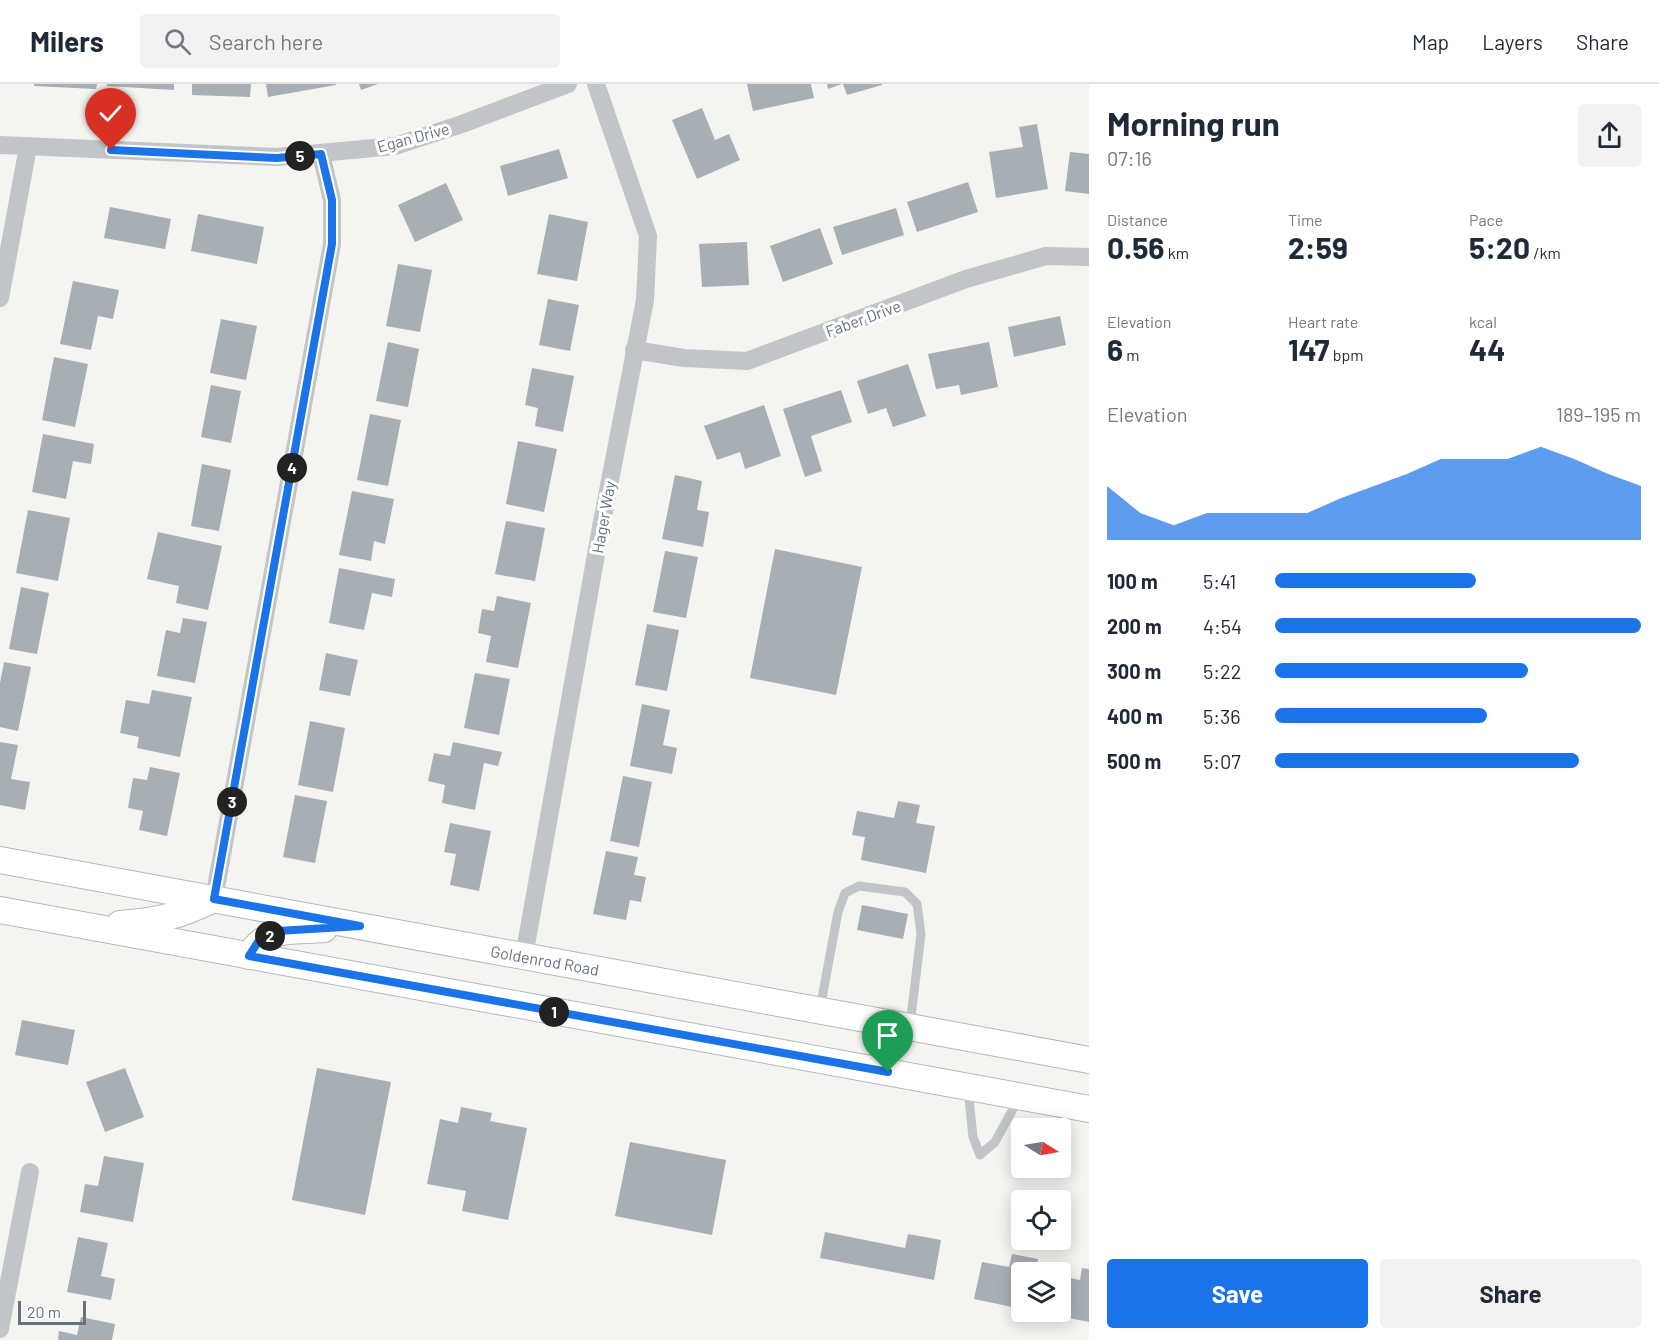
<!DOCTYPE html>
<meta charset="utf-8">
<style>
:root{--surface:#fff;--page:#f2f2f3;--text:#1f2937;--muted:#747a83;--line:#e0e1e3;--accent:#1a73e8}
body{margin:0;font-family:Barlow,sans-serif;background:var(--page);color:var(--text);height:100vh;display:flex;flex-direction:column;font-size:22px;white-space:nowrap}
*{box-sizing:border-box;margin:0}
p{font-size:20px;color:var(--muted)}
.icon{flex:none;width:33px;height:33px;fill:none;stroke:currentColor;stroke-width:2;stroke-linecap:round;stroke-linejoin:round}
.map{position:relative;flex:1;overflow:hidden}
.details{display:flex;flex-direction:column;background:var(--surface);width:570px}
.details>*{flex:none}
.needle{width:39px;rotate:101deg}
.controls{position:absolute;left:1011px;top:1034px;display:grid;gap:12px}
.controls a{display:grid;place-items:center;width:60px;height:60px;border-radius:6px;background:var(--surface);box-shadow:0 3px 15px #0003;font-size:30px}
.scale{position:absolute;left:18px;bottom:15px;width:68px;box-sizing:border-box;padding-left:6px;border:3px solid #647380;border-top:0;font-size:16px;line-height:21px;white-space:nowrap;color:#647380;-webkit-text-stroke:4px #fff;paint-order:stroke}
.pin{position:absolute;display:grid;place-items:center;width:51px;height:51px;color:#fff;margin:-62px -26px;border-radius:50% 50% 50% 0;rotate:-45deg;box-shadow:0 0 6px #0007}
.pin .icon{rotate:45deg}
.km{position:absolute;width:30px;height:30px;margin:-15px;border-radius:50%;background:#222;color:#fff;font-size:16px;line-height:30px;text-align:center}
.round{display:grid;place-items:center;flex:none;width:63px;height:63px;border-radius:6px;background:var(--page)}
.head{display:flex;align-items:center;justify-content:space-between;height:102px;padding:0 18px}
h1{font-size:33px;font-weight:700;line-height:45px}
.stats{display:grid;grid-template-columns:repeat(3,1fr);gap:9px;height:102px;padding:6px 18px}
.stats div{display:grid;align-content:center}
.stats b{font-size:30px;font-weight:700}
.stats small{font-size:16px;font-weight:400}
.stats p{font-size:16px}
.chart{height:168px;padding:12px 18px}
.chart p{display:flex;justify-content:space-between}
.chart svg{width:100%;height:108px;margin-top:6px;fill:var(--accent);opacity:.7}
.cta{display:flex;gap:12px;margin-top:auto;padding:12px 18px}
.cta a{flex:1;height:69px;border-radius:6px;background:var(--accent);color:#fff;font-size:24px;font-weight:700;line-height:69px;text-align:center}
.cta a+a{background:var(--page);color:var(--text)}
ul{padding:0 18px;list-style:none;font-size:20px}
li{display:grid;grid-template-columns:96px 72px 1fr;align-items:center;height:45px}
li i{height:15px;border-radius:8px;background:var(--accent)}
header{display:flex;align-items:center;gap:36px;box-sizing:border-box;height:84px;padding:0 30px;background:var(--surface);border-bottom:2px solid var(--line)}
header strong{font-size:28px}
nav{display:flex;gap:33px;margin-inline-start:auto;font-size:21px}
.search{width:420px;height:54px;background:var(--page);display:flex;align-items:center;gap:15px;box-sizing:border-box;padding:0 21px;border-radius:6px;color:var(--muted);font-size:22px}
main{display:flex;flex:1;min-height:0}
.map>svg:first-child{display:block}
.building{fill:#a8afb4}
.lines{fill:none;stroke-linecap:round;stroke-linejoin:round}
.secondary-casing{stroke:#b4b8bc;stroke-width:28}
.service{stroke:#c2c5c8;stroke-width:9}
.minor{stroke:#c2c5c8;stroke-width:18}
.secondary{stroke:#fff;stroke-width:26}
.route-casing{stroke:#fff;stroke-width:12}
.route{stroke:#1a73e8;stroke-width:8}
.labels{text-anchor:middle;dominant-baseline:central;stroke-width:6;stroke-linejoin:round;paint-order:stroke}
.street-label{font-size:16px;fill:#647380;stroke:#fff}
</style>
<header>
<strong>Milers</strong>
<div class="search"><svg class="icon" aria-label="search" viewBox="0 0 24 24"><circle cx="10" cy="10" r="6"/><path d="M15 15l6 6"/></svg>Search here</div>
<nav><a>Map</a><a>Layers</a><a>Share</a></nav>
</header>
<main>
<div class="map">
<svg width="1089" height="1256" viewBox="0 0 1089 1256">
<rect width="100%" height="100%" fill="#f4f4f0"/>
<g class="building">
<polygon points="34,0 97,0 96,5 34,2"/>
<polygon points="107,0 174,0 174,6 107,2"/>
<polygon points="192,0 251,0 250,13 192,11"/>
<polygon points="266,0 336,0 336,1 268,13"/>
<polygon points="359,0 378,0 361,6"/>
<polygon points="747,0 811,0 814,14 753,27"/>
<polygon points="827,0 842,0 828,5"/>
<polygon points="843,0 882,0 882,1 847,11"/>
<polygon points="702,24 715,56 729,50 740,76 697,95 672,36"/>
<polygon points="1037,40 1048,105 996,114 989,68 1023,63 1019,43"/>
<polygon points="559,65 568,94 508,112 500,82"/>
<polygon points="1070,68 1089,70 1089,110 1065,107"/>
<polygon points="968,98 978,128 917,148 907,118"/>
<polygon points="446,99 463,136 415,158 398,121"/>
<polygon points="110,123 171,135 165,165 104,154"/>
<polygon points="896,124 904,151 842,171 833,143"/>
<polygon points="198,130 264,143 257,180 191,167"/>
<polygon points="549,130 588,138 577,197 537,190"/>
<polygon points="820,144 833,180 783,198 770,162"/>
<polygon points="747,158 749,201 702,203 699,160"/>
<polygon points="398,180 432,186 420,248 386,242"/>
<polygon points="73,197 119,206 113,235 98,232 91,266 60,260"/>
<polygon points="548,215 579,221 570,267 539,261"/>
<polygon points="1060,232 1066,261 1014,273 1008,243"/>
<polygon points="221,235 257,242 246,296 210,289"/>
<polygon points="388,258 419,265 408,323 376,317"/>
<polygon points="989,258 998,303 961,311 959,301 936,305 928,270"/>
<polygon points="54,273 88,280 75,343 42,336"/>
<polygon points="908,280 926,332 893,343 886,324 868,330 857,297"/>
<polygon points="532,284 574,292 563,348 535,342 538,324 525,321"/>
<polygon points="211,301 241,307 231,359 201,353"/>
<polygon points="841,306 852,338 811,352 822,387 805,393 783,325"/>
<polygon points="764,321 781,372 745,385 740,368 717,376 704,342"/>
<polygon points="370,330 401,336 388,402 357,396"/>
<polygon points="43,350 94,360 91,380 73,377 66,415 32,408"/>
<polygon points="518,357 557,365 544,428 506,420"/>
<polygon points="202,380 231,386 219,447 191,442"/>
<polygon points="675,391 702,397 697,426 709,428 703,463 662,455"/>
<polygon points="352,407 394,415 385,460 374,457 371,477 339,471"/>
<polygon points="28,426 70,434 58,497 16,489"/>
<polygon points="506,437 545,444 535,497 495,490"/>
<polygon points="158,448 222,462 208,526 176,519 179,502 147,495"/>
<polygon points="775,465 862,483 836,611 750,594"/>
<polygon points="665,467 698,473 686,534 653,528"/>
<polygon points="339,484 395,495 392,513 372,509 364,546 329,539"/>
<polygon points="21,503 49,509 37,570 9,565"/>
<polygon points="497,512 531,519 518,584 486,578 491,552 478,549 482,525 494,527"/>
<polygon points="183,534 207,538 195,599 157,592 166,546 180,549"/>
<polygon points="647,540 679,546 667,607 635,601"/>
<polygon points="326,569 358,576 350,612 319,606"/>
<polygon points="4,578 31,583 18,647 0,643 0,599"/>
<polygon points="475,589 510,595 499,651 464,644"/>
<polygon points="152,606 192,613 180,673 137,664 139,653 120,649 126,616 149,620"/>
<polygon points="642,620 670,626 663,661 677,664 672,690 630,682"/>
<polygon points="310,637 345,644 333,708 298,701"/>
<polygon points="0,658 18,661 11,695 30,698 25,726 0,721"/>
<polygon points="453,658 502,668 498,682 484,679 475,726 442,719 445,701 428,697 434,669 450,672"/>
<polygon points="150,683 180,689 167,752 139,746 143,727 128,724 133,694 147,696"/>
<polygon points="623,692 652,698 639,763 610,757"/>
<polygon points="295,711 327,717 315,779 283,773"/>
<polygon points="898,717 920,721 916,739 935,742 926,789 861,776 865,753 852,751 857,727 894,734"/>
<polygon points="450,739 491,747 479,807 450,801 456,770 444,768"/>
<polygon points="606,767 638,773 634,791 646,793 641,818 630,816 626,836 593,830"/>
<polygon points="862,821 908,830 903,855 857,846"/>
<polygon points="22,936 75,946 68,981 15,971"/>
<polygon points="125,984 144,1033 105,1048 86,998"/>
<polygon points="317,984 391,998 365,1131 292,1116"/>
<polygon points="461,1023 492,1029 490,1037 527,1044 508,1136 462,1127 466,1107 427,1100 440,1035 458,1039"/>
<polygon points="630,1058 726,1076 712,1151 615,1132"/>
<polygon points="104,1072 144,1079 133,1138 80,1128 85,1100 98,1102"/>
<polygon points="825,1148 905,1164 908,1150 941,1156 934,1196 820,1174"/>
<polygon points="78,1153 108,1159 101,1192 115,1195 111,1216 67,1208"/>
<polygon points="1012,1170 1038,1175 1035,1188 1022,1188 1022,1225 974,1215 982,1178 1009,1183"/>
<polygon points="1082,1184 1089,1185 1089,1238 1039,1228 1060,1227 1060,1192 1080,1196"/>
<polygon points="81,1233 115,1240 112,1256 58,1256 59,1247 77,1251"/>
</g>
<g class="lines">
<defs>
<g id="secondary">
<polyline points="0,776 1089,976"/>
<polyline points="0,826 1089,1025"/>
<path d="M120,840C160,837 178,832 214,815"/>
<path d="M249,872C269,841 291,848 324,845"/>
</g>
</defs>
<use href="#secondary" class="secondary-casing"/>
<g class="service">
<polyline points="820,925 838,828 845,809 859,802 905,808 917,820 921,850 910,941"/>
<polyline points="968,1005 973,1053 980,1071 995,1058 1018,1016"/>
</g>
<g class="minor">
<polyline points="0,61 277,73 395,62 462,40 568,0"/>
<polyline points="0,214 28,63"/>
<polyline points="634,266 684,274 747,277 966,195 1046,172 1089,173"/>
<polyline points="214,815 332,160 332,116 321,70"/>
<polyline points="524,872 601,443 645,216 648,152 596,0"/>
<polyline points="0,1245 30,1088"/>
</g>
<use href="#secondary" class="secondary"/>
</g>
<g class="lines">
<defs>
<polyline id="route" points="111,66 277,74 321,70 332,116 332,160 214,815 360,842 278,847 258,858 249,872 888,988"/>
</defs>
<use href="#route" class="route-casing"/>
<use href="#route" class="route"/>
</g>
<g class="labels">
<g class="street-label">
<text transform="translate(413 53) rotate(-15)">Egan Drive</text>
<text transform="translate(863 234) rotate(-20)">Faber Drive</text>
<text transform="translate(603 433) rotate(-80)">Hager Way</text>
<text transform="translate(545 876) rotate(10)">Goldenrod Road</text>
</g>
</g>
</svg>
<div class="controls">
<a><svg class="needle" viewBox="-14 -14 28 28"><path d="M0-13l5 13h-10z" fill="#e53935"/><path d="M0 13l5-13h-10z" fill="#747a83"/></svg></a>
<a><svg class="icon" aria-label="locate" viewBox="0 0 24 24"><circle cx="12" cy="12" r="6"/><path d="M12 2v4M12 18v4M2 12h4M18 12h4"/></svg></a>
<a><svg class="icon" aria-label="layers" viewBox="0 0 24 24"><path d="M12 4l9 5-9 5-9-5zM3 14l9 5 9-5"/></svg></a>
</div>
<div class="scale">20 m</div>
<div class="pin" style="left:888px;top:988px;background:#1e9e55"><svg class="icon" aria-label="arrive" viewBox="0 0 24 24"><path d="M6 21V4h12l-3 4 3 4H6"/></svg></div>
<div class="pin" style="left:111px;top:66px;background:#d93025"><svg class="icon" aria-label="check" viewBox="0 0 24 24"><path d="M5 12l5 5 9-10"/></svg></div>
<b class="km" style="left:554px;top:928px">1</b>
<b class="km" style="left:270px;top:852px">2</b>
<b class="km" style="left:232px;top:718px">3</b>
<b class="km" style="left:292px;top:384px">4</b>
<b class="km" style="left:300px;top:72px">5</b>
</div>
<section class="details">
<div class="head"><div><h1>Morning run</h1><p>07:16</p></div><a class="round"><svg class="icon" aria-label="share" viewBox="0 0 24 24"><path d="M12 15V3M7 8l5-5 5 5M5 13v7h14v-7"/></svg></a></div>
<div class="stats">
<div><p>Distance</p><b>0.56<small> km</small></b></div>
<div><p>Time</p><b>2:59</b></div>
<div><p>Pace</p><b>5:20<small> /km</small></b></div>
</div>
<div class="stats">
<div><p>Elevation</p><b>6<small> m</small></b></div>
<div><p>Heart rate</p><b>147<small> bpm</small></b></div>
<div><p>kcal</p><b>44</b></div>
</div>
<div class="chart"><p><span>Elevation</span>189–195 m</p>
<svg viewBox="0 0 160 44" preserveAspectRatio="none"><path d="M0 44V22L10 33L20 38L30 33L40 33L50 33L60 33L70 27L80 22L90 17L100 11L110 11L120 11L130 6L140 11L150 17L160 22V44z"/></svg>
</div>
<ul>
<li><b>100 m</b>5:41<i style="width:55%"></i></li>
<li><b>200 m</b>4:54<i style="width:100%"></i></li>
<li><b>300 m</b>5:22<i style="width:69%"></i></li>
<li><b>400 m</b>5:36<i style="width:58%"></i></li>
<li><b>500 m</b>5:07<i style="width:83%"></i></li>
</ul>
<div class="cta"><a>Save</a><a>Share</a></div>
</section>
</main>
